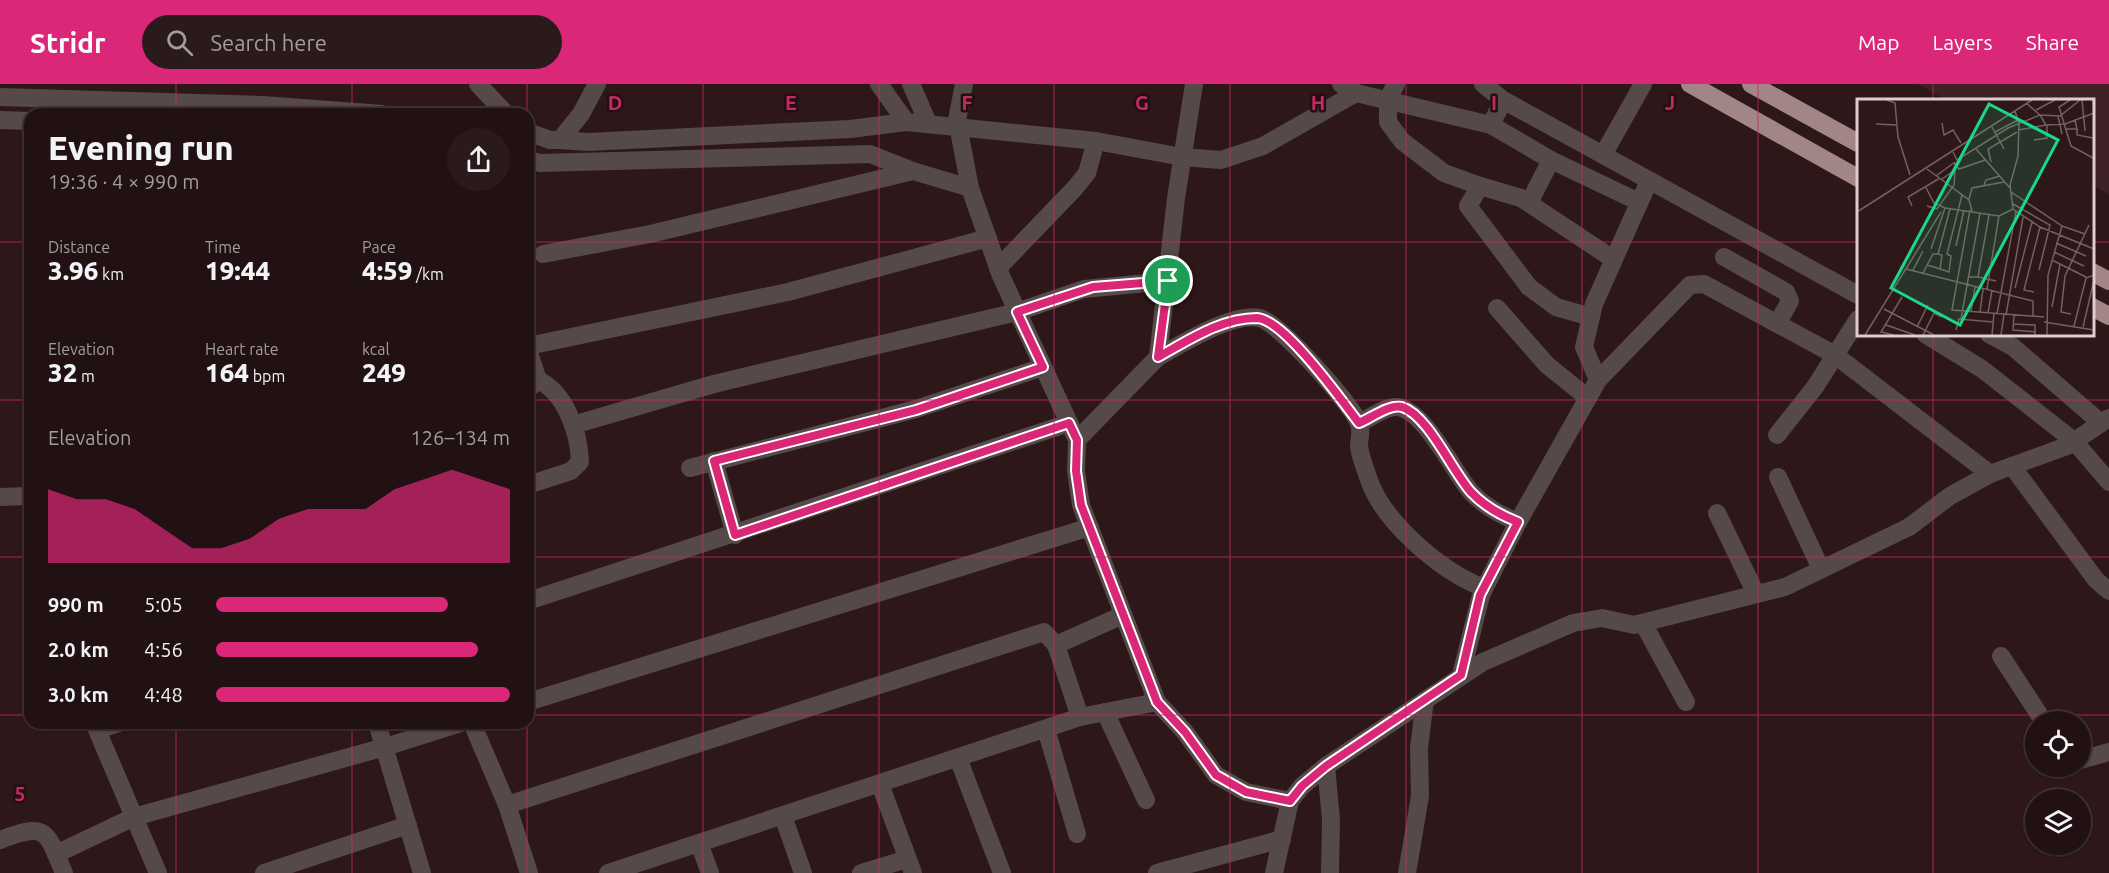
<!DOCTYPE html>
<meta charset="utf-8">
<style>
:root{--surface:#221113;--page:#2a1a1c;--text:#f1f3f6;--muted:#a29da0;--line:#3f3133;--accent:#db2777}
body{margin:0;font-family:Ubuntu,sans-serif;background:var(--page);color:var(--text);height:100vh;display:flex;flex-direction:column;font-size:22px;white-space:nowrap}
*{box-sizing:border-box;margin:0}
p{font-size:20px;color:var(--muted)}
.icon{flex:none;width:33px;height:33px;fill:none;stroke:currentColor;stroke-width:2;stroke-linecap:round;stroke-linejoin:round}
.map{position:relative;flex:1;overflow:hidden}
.side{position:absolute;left:24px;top:24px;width:510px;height:621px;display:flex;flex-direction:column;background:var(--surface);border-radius:18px;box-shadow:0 2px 4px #0004,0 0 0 2px var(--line)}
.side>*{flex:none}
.controls{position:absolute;left:2025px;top:627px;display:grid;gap:12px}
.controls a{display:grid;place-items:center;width:66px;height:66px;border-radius:50%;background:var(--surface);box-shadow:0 2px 4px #0004,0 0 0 2px var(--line);font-size:30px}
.pin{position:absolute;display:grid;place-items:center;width:51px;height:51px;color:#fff;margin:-26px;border:3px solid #fff;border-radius:50%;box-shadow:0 2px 6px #0007}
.round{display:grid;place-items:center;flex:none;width:63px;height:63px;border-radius:32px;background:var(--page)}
.summary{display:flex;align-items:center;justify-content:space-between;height:102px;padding:0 24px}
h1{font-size:33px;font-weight:800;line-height:45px}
.stats{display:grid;grid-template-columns:repeat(3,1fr);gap:9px;height:102px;padding:6px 24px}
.stats div{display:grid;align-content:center}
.stats b{font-size:26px;font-weight:800}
.stats small{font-size:16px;font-weight:400}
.stats p{font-size:16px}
.chart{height:168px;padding:12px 24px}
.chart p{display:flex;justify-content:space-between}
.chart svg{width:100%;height:108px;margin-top:6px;fill:var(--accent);opacity:.7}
ul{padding:0 24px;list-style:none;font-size:20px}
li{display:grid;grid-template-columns:96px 72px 1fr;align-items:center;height:45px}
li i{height:15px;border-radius:8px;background:var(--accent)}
header{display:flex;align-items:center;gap:36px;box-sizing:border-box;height:84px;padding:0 30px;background:var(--accent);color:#fff}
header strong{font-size:28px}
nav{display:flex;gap:33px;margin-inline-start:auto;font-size:21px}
.search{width:420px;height:54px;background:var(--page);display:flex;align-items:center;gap:15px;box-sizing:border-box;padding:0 21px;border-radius:33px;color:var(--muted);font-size:22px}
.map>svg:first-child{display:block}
.built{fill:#3d2124}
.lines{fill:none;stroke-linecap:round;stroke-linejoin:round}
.minor{stroke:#55494a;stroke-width:18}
.highway{stroke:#a28587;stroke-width:18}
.route-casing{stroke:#fff;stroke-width:12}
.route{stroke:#db2777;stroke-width:8}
.grid{fill:none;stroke:#c52a66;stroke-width:1.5;stroke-opacity:0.55}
.inset-road{fill:none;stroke:#736061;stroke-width:1.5}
.view{fill:#19d989;fill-opacity:0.15;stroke:#19d989;stroke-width:3}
.inset-edge{fill:none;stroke:#ddcdce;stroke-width:3}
.grid-label{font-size:20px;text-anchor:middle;font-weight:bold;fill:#c52a66;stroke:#230e10;stroke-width:5;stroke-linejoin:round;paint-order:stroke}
</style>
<header>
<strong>Stridr</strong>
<div class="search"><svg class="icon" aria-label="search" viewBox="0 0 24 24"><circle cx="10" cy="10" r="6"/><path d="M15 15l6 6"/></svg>Search here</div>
<nav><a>Map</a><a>Layers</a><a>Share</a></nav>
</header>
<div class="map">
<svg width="2109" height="789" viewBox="0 0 2109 789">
<rect width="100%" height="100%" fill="#2d1719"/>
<polygon class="built" points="1918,0 2109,0 2109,111 2093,101 2092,16 1946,16"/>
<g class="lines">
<g class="minor">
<polyline points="478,0 506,30"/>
<polyline points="879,0 906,38"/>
<polyline points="911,0 928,39"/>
<polyline points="964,0 957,36 970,104 1001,192 1077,356 1076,387 1081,421 1157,618 1185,648 1216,691 1246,708 1290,717"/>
<polyline points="1341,0 1356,9 1491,41 1503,16"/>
<polyline points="1396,0 1388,15 1388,38 1402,57 1444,89 1480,102 1468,122 1529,203 1556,223 1591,233"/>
<polyline points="1483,0 1503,16 1858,211"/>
<polyline points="0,13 263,21 382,30"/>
<polyline points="0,36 30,37"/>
<polyline points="1491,41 1551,76 1639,118"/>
<polyline points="528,48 550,56 560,56 581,30 597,0"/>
<polyline points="560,56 588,58 850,45 906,38 1096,57 1182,73 1221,76 1263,62 1356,9"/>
<polyline points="1603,71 1643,0"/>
<polyline points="528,76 540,79 870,70 913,87"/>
<polyline points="1480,102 1521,114 1613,175"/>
<polyline points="1529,119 1551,76"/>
<polyline points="543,170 650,150 913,87 970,104"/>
<polyline points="1724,173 1786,208 1790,217 1777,240"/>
<polyline points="998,184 1075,104 1087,89 1096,57"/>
<polyline points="1497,224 1547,281 1588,314"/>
<polyline points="1925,250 1982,285 2074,357 2109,398"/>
<polyline points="1989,250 2013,263 2101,339"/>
<polyline points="528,262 788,208 988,154"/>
<polyline points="528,266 538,296 528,305"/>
<path d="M1158,273C1182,260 1232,228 1260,234C1279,239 1353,321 1359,340C1362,347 1359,355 1359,362C1360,372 1365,384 1368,393C1382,438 1442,488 1484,504"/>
<polyline points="1598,296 1690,201 1704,200 1835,271 1990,390"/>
<path d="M1359,339C1370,334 1386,322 1397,323C1424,325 1453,387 1471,408C1484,422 1500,431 1518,438"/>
<polyline points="573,341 714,300 1017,228 1084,205 1168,197"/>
<polyline points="1777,351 1815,303 1858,235"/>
<polyline points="1077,356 1158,273 1176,114 1194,0"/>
<polyline points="714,377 735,451"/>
<polyline points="2012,382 2096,496 2109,507"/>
<polyline points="690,384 916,325 1043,283"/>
<polyline points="1778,393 1821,485"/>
<path d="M528,401L571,387L580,378C579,349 566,309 538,296"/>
<polyline points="0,413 26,412"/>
<polyline points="1717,429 1756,510"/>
<polyline points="528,517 1069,339"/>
<polyline points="1643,539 1686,618"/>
<polyline points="1056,561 1080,633"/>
<polyline points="2001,572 2044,638"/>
<polyline points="1461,591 1481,511 1518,438 1598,296 1584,263 1594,220 1649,97"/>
<polyline points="528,618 1090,443"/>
<polyline points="1105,628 1146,716"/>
<polyline points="119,639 97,646 158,789"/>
<polyline points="377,639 422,789"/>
<polyline points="472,639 507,721 1044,548 1056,561 1123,531"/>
<polyline points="1046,645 1077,750"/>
<polyline points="958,674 1002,789"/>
<polyline points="2080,676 2109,668"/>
<polyline points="1326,682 1331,736 1330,789"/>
<polyline points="880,700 913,789"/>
<polyline points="507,721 529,789"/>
<polyline points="783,732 803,789"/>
<path d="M0,756C47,738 46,746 64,789"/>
<polyline points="699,759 710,789"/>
<polyline points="56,770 134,733 385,663 461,639"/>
<polyline points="264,789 408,741"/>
<polyline points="608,789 1080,633 1157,618"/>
<polyline points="861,789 907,775"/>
<polyline points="1157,789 1282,755"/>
<polyline points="1274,789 1290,717 1302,702 1326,682 1483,578 1573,539 1602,534 1634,541 1785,503 1909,443 1950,412 1990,390 2067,362 2109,334"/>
<polyline points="1407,789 1420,712 1419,664 1425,616"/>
</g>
<g class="highway">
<polyline points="1690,0 1858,94"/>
<polyline points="1751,0 1858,59"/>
<polyline points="2092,188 2109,197"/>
<polyline points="2092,223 2109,232"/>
</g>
</g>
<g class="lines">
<defs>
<path id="route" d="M1168,197L1158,273C1189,256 1221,234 1257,234C1284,235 1342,317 1359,339C1371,334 1389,320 1402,323C1428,331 1452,387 1471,408C1484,422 1500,431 1518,438L1480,511L1461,591L1326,682L1302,702L1290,717L1246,708L1216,691L1185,648L1157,618L1081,421L1076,387L1077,356L1069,339L735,451L714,377L916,326L1043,283L1017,228L1093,203Z"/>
</defs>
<use href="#route" class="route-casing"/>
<use href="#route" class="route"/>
</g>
<path class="grid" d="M176,0V30M352,0V30M527,0V30M703,0V789M879,0V789M1054,0V789M1230,0V789M1406,0V789M1582,0V789M1758,0V789M1933,0V16M0,158H30M528,158H1858M2092,158H2109M1933,250V789M0,316H30M528,316H2109M0,473H30M528,473H2109M0,631H30M528,631H2109M176,639V789M352,639V789M527,639V789"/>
<g transform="translate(1857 15)">
<rect width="237" height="237" fill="#2d1719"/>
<path class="inset-road" d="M30,1L38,4L41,38L53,76M213,1L202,8L214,47L236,59M223,1L203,17L183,16L189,26L208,25L237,14L236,1M225,1L228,32M179,11L198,1M158,12L162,25L161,57L153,86L156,110L183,128L237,150M201,17L205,35M85,24L87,36L96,31L104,44M19,25L39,26M135,28L147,50M209,30H220L218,21M220,30V36L236,39M161,31L189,26M138,33L161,21M177,41L190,39V26M119,50L153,89M96,53L100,61L151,29L183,16L169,4M134,63L131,50L160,33M97,64L102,70L128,61M70,70L112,101L115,112M79,77L98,63M85,80L98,71L105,59M127,86L129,81L143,77M68,87L77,104L88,109L142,117L156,110M154,93L205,127L191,176L190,236M112,100L115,89L147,83M156,105L193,126L182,171M55,107L51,98L83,79M70,107L80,110L97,86L98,71M113,111L95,211L187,218M0,113L175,1M205,127L228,135M199,144L229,157M99,147L107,111M74,150L88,109M197,153L227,167M195,161L229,178M70,166L83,170L85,156L81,155M49,170L176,202V217M83,170L92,173L94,157L90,155L105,96M56,171L66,152M66,174L76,155H81L93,110M111,178H121L132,116M121,178L139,182M158,189L175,123M130,190L142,117M177,193L167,191L183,128M195,208L203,165M27,210L77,236M114,212L118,188M123,213L126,190M131,214L135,191M140,215L159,112M214,215L204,213L208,177L232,126M149,216L166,118M157,216L156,231L179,233M104,220L123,114M187,223L237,231M156,225L178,226V236M29,226L58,236M217,227L229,179L237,176M60,228L71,206M226,228L237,181M99,231L102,220L136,223M8,236L84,113M37,236L24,233L45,198M66,236L77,214L85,218M135,236L137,214M144,236L147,215"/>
<path class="view" d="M132,5L201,41L103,226L34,189Z"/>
<rect width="237" height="237" class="inset-edge"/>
</g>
<g class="grid-label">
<text x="615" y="26">D</text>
<text x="791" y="26">E</text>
<text x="967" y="26">F</text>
<text x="1142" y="26">G</text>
<text x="1318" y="26">H</text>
<text x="1494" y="26">I</text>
<text x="1670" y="26">J</text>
<text x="20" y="717">5</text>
</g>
</svg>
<div class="controls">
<a><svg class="icon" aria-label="locate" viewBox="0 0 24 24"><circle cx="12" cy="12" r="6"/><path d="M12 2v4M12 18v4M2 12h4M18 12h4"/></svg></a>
<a><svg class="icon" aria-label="layers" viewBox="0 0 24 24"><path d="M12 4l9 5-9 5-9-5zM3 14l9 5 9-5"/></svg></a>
</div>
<div class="pin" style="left:1168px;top:197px;background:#1e9e55"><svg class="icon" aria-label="arrive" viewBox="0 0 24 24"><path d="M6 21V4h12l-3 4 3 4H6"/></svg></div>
<section class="side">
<div class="summary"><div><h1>Evening run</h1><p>19:36 · 4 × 990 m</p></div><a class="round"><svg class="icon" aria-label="share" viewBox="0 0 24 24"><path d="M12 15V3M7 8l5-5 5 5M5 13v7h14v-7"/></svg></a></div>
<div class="stats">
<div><p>Distance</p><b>3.96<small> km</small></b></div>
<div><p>Time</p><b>19:44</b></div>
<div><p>Pace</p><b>4:59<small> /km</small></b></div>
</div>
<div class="stats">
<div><p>Elevation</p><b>32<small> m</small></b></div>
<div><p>Heart rate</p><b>164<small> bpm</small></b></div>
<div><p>kcal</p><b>249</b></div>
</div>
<div class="chart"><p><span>Elevation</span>126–134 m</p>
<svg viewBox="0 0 160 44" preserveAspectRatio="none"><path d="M0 44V14L10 18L20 18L30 22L40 30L50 38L60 38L70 34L80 26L90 22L100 22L110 22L120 14L130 10L140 6L150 10L160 14V44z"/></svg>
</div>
<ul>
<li><b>990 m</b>5:05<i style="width:79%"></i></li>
<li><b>2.0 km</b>4:56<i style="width:89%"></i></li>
<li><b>3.0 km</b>4:48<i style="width:100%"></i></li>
</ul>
</section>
</div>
